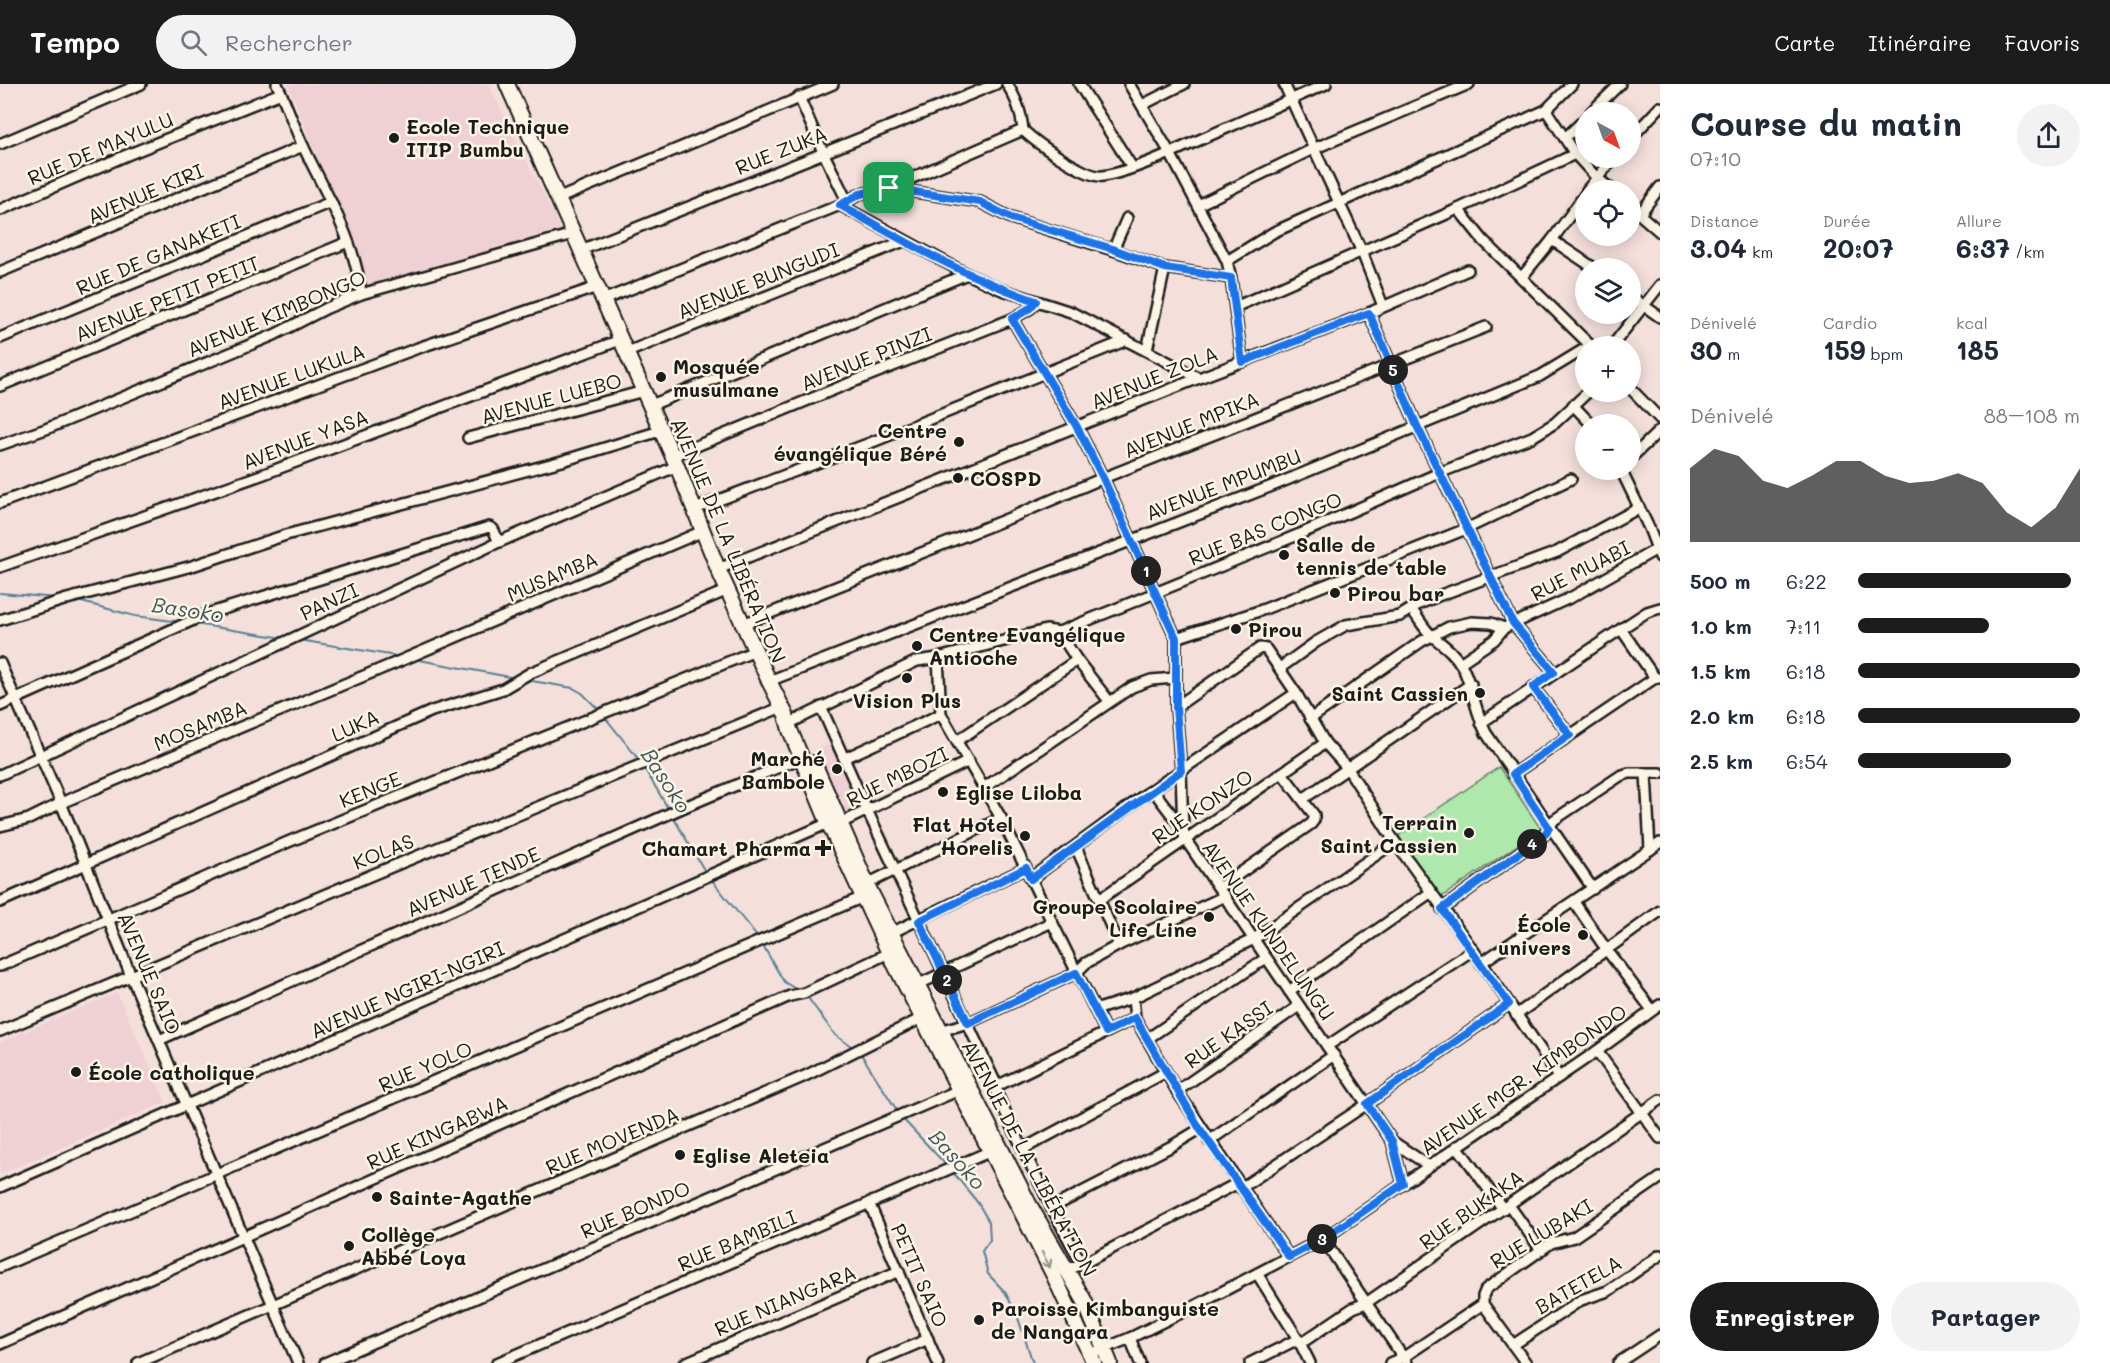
<!DOCTYPE html>
<html lang="fr">
<meta charset="utf-8">
<style>
:root{--surface:#fff;--page:#f2f2f3;--text:#1f2937;--muted:#747a83;--accent:#1c1c1c}
body{margin:0;font-family:Mali,sans-serif;background:var(--page);color:var(--text);height:100vh;display:flex;flex-direction:column;font-size:22px;white-space:nowrap}
*{box-sizing:border-box;margin:0}
p{font-size:20px;color:var(--muted)}
.icon{flex:none;width:33px;height:33px;fill:none;stroke:currentColor;stroke-width:2;stroke-linecap:round;stroke-linejoin:round}
.map{position:relative;flex:1;overflow:hidden}
.details{display:flex;flex-direction:column;background:var(--surface);width:450px}
.details>*{flex:none}
.needle{width:39px;rotate:139deg}
.tools{position:absolute;left:1575px;top:18px;display:grid;gap:12px}
.tools a{display:grid;place-items:center;width:66px;height:66px;border-radius:50%;background:var(--surface);box-shadow:0 3px 15px #0003;font-size:30px}
.pin{position:absolute;display:grid;place-items:center;width:51px;height:51px;color:#fff;margin:-26px;border-radius:12px;box-shadow:0 3px 9px #0006}
.km{position:absolute;width:30px;height:30px;margin:-15px;border-radius:50%;background:#222;color:#fff;font-size:16px;line-height:30px;text-align:center}
.round{display:grid;place-items:center;flex:none;width:63px;height:63px;border-radius:32px;background:var(--page)}
.overview{display:flex;align-items:center;justify-content:space-between;height:102px;padding:0 30px}
h1{font-size:33px;font-weight:800;line-height:45px}
.figures{display:grid;grid-template-columns:repeat(3,1fr);gap:9px;height:102px;padding:6px 30px}
.figures div{display:grid;align-content:center}
.figures b{font-size:26px;font-weight:800}
.figures small{font-size:16px;font-weight:400}
.figures p{font-size:16px}
.chart{height:168px;padding:12px 30px}
.chart p{display:flex;justify-content:space-between}
.chart svg{width:100%;height:108px;margin-top:6px;fill:var(--accent);opacity:.7}
.primary-button{display:flex;gap:12px;margin-top:auto;padding:12px 30px}
.primary-button a{flex:1;height:69px;border-radius:36px;background:var(--accent);color:#fff;font-size:24px;font-weight:800;line-height:69px;text-align:center}
.primary-button a+a{background:var(--page);color:var(--text)}
ul{padding:0 30px;list-style:none;font-size:20px}
li{display:grid;grid-template-columns:96px 72px 1fr;align-items:center;height:45px}
li i{height:15px;border-radius:8px;background:var(--accent)}
header{display:flex;align-items:center;gap:36px;box-sizing:border-box;height:84px;padding:0 30px;background:var(--accent);color:#fff}
header strong{font-size:28px}
nav{display:flex;gap:33px;margin-inline-start:auto;font-size:21px}
.search{width:420px;height:54px;background:var(--page);display:flex;align-items:center;gap:15px;box-sizing:border-box;padding:0 21px;border-radius:33px;color:var(--muted);font-size:22px}
main{display:flex;flex:1;min-height:0}
.map>svg:first-child{display:block}
.built{fill:#efd0d4}
.green{fill:#aee8ad;stroke:#658264;stroke-width:1.5}
.lines{fill:none;stroke-linecap:round;stroke-linejoin:round}
.stream{stroke:#578192;stroke-width:2}
.minor-casing{stroke:#1c1c1c;stroke-width:14}
.highway-casing{stroke:#1c1c1c;stroke-width:18}
.minor{stroke:#fcf5e5;stroke-width:9}
.highway{stroke:#fcf5e5;stroke-width:14}
.oneway{stroke:#97938b}
.route-casing{stroke:#fff;stroke-width:12}
.route{stroke:#1a73e8;stroke-width:8}
.poi-dot{fill:#1c1c1c;stroke:#fcf5e5;stroke-width:2}
.labels{text-anchor:middle;dominant-baseline:central;stroke-width:5;stroke-linejoin:round;paint-order:stroke}
.poi-label{font-size:20px;font-weight:bold;fill:#1c1c1c;stroke:#fcf5e5;text-anchor:start}
.street-label{font-size:20px;fill:#1c1c1c;stroke:#fcf5e5}
.water-label{font-size:21px;font-style:italic;fill:#3f5761;stroke:#fcf5e5}
</style>
<header>
<strong>Tempo</strong>
<div class="search"><svg class="icon" aria-label="search" viewBox="0 0 24 24"><circle cx="10" cy="10" r="6"/><path d="M15 15l6 6"/></svg>Rechercher</div>
<nav><a>Carte</a><a>Itinéraire</a><a>Favoris</a></nav>
</header>
<main>
<div class="map">
<svg width="1660" height="1279" viewBox="0 0 1660 1279">
<rect width="100%" height="100%" fill="#f4dfdb"/>
<filter id="ink" filterUnits="userSpaceOnUse"><feTurbulence type="fractalNoise" baseFrequency=".0167" numOctaves="2"/><feDisplacementMap in="SourceGraphic" scale="12" xChannelSelector="R" yChannelSelector="G"/><feConvolveMatrix kernelMatrix="1 2 1 2 8 2 1 2 1" color-interpolation-filters="sRGB"/></filter>
<g filter="url(#ink)">
<g class="built">
<polygon points="288,0 488,0 561,145 368,203"/>
<polygon points="836,656 857,701 866,696 875,718 845,733 830,696 815,668"/>
<polygon points="117,909 166,1018 0,1090 0,958"/>
</g>
<polygon class="green" points="1499,683 1541,745 1440,814 1398,752"/>
<g class="lines">
<g class="stream">
<polyline points="0,509 57,514"/>
<polyline points="74,516 135,532 180,538"/>
<polyline points="195,540 284,554"/>
<polyline points="299,556 402,573"/>
<polyline points="414,575 515,594"/>
<polyline points="526,596 573,604 582,609 601,628"/>
<polyline points="604,632 640,677"/>
<polyline points="643,682 669,726"/>
<polyline points="672,731 707,791"/>
<polyline points="711,795 758,854"/>
<polyline points="761,858 784,898 799,907"/>
<polyline points="806,911 835,951 854,964"/>
<polyline points="859,967 898,1028"/>
<polyline points="901,1033 948,1083"/>
<polyline points="952,1087 978,1119 989,1138 990,1156 982,1167 988,1190 1005,1208 1017,1231 1033,1279"/>
</g>
<defs>
<g id="minor">
<path d="M277,0C287,21 294,43 304,64C326,110 356,158 361,210"/>
<path d="M1007,0C1017,16 1021,28 1023,46C1035,58 1087,95 1103,92C1123,89 1152,77 1170,69L1326,0"/>
<polyline points="1079,0 1132,83"/>
<polyline points="1129,0 1170,69 1227,177 1231,194 1242,278"/>
<polyline points="1284,0 1362,168 1383,222"/>
<polyline points="799,13 823,68 847,117"/>
<polyline points="1142,21 1184,0"/>
<polyline points="1546,26 1575,70 1596,93 1612,106"/>
<polyline points="1591,28 1620,0"/>
<polyline points="1565,54 1586,34"/>
<polyline points="1630,55 1660,23"/>
<polyline points="0,60 141,0"/>
<polyline points="889,104 980,118 1011,134 1113,166 1165,184 1231,194"/>
<polyline points="1587,106 1614,74"/>
<polyline points="557,115 833,0"/>
<polyline points="840,121 967,190 1000,205 1071,228 1199,294"/>
<polyline points="1198,121 1313,65 1469,0"/>
<polyline points="1630,122 1660,148"/>
<polyline points="1458,125 1483,156 1591,262"/>
<polyline points="0,126 127,71 281,9"/>
<polyline points="1640,130 1660,103"/>
<polyline points="1552,156 1594,184"/>
<polyline points="581,166 996,0"/>
<polyline points="1113,166 1127,134"/>
<polyline points="1227,177 1274,148 1546,26 1572,0"/>
<polyline points="0,188 303,62"/>
<polyline points="1522,193 1552,156 1586,109"/>
<polyline points="1630,212 1660,233"/>
<polyline points="603,216 840,121 860,110 889,104 1023,46"/>
<polyline points="1235,223 1458,125 1575,70"/>
<polyline points="1369,229 1417,342 1513,539 1554,588"/>
<polyline points="1012,235 1077,343 1103,394 1176,554 1176,623 1181,687 1183,745 1185,755 1392,1057 1403,1100"/>
<polyline points="0,254 331,118"/>
<polyline points="1612,262 1660,201"/>
<polyline points="1147,266 1165,184"/>
<polyline points="625,269 904,157"/>
<polyline points="0,302 348,158"/>
<polyline points="1630,304 1660,335"/>
<polyline points="1573,321 1591,340"/>
<polyline points="649,322 967,190"/>
<polyline points="468,354 644,307"/>
<polyline points="0,361 46,345 274,251 327,224 361,210 573,150"/>
<polyline points="672,372 840,303 1012,235 1031,224 1036,217"/>
<polyline points="1630,375 1660,346"/>
<polyline points="1621,386 1649,444 1660,473"/>
<polyline points="0,419 418,264 597,203"/>
<polyline points="695,425 870,359 1127,256"/>
<polyline points="0,483 264,390 620,256"/>
<polyline points="718,485 1199,294 1369,229 1468,186"/>
<path d="M1411,525C1418,533 1424,545 1432,552C1443,561 1454,568 1462,582C1473,603 1475,627 1486,649L1593,805"/>
<polyline points="0,536 67,515 192,482 286,451 562,377 660,347"/>
<polyline points="743,540 1012,433 1103,394 1486,243"/>
<polyline points="1621,545 1655,594"/>
<polyline points="1059,548 1077,576 1109,617"/>
<polyline points="1176,554 1262,526 1466,445 1571,395"/>
<polyline points="938,574 941,630 1001,734 1106,948"/>
<polyline points="0,579 61,719 131,892 298,1279"/>
<polyline points="1460,579 1494,556 1504,544 1572,513 1657,465"/>
<polyline points="1280,584 1316,558 1346,541 1400,532 1419,520 1438,512 1557,468 1639,424"/>
<polyline points="769,597 1272,402 1540,292 1586,264"/>
<polyline points="1533,603 1570,651"/>
<polyline points="0,622 207,530 489,443 493,445 499,458"/>
<path d="M821,623L867,726L997,1002V1010C1024,1068 1051,1125 1082,1180"/>
<polyline points="1176,623 1260,564 1266,565 1296,609 1325,659 1348,685 1395,758 1473,866 1559,993"/>
<polyline points="1310,635 1422,557 1449,543 1472,538 1491,539 1504,544"/>
<polyline points="1481,639 1621,545 1647,528 1660,524"/>
<polyline points="788,640 917,577 938,574 1046,546 1059,548 1300,450 1439,389 1532,353 1555,339 1588,308"/>
<polyline points="957,657 1077,576"/>
<polyline points="845,674 941,630"/>
<polyline points="1646,689 1650,766"/>
<polyline points="1513,690 1655,594 1660,594"/>
<polyline points="0,691 499,458 677,382"/>
<polyline points="985,703 1132,603 1151,596 1175,594"/>
<polyline points="1153,706 1182,744"/>
<polyline points="1303,715 1471,600"/>
<polyline points="841,739 969,677"/>
<polyline points="0,742 29,735 61,719 229,648 400,577 703,447"/>
<polyline points="1076,763 1119,861 1225,812"/>
<polyline points="1031,795 1146,710 1296,609"/>
<polyline points="867,800 1001,734"/>
<polyline points="1220,803 1311,740 1314,736 1314,731 1282,689"/>
<polyline points="1100,815 1325,659"/>
<polyline points="0,818 432,627 503,605 530,589 728,506"/>
<polyline points="1574,818 1606,865 1652,926"/>
<polyline points="1442,825 1544,751 1554,736 1620,692 1629,689 1660,689"/>
<polyline points="891,849 1026,784"/>
<polyline points="1481,879 1660,759"/>
<polyline points="0,882 288,758 755,567"/>
<polyline points="917,901 1052,838"/>
<polyline points="1289,907 1430,809"/>
<polyline points="1133,914 1135,934 1177,1007 1289,1173"/>
<polyline points="1095,926 1133,914 1254,855 1395,758"/>
<polyline points="1516,931 1660,827"/>
<polyline points="0,947 374,790 782,623"/>
<polyline points="940,947 968,939 1076,889 1086,879 1119,861"/>
<polyline points="1147,955 1266,874"/>
<polyline points="159,956 682,724 803,673"/>
<polyline points="1327,962 1473,866"/>
<polyline points="1597,967 1660,1054"/>
<polyline points="997,1002 1135,934"/>
<polyline points="1177,1007 1299,922"/>
<polyline points="1209,1057 1334,971"/>
<polyline points="1392,1057 1429,1082"/>
<polyline points="1457,1062 1503,1125"/>
<polyline points="1023,1065 1166,988"/>
<polyline points="0,1103 833,737"/>
<polyline points="1241,1104 1367,1020 1509,920"/>
<polyline points="870,1118 870,1121 938,1279"/>
<polyline points="1509,1121 1541,1166"/>
<polyline points="1051,1124 1170,1063 1200,1045"/>
<polyline points="1323,1155 1407,1279"/>
<polyline points="0,1183 863,813"/>
<polyline points="1066,1186 1082,1180 1238,1099"/>
<polyline points="1258,1191 1298,1255 1310,1279"/>
<polyline points="1483,1220 1526,1279"/>
<polyline points="1130,1254 1140,1279"/>
<polyline points="0,1260 790,912 804,909 889,869"/>
<polyline points="1300,1260 1353,1224 1366,1219 1660,1016"/>
<polyline points="1513,1261 1581,1216 1608,1207 1660,1171"/>
<polyline points="1091,1270 1130,1254 1193,1223 1323,1155 1597,967 1660,921"/>
<polyline points="138,1279 805,992 926,932"/>
<polyline points="325,1279 959,1006"/>
<polyline points="497,1279 991,1067"/>
<polyline points="685,1279 899,1187"/>
<polyline points="872,1279 928,1255"/>
<polyline points="1250,1279 1298,1255"/>
<polyline points="1390,1279 1404,1273 1483,1220 1483,1212 1486,1205 1551,1159 1574,1153 1660,1094"/>
<polyline points="1618,1279 1660,1251"/>
</g>
<g id="highway">
<polyline points="507,0 677,382 718,485 769,597 786,631 790,646 828,738 889,869 1054,1192 1094,1279"/>
<polyline points="814,679 871,809 1029,1120 1084,1216 1110,1279"/>
</g>
</defs>
<use href="#minor" class="minor-casing"/>
<use href="#highway" class="highway-casing"/>
<use href="#minor" class="minor"/>
<use href="#highway" class="highway"/>
</g>
<defs><path id="oneway-shaft" d="M-6 0H5M1.5-3L5.5 0L1.5 3" fill="none" stroke-width="1.6" stroke-linecap="round" stroke-linejoin="round" transform="scale(1.5)"/></defs>
<use class="oneway" href="#oneway-shaft" transform="translate(1046 1176) rotate(63)"/>
</g>
<g class="lines" filter="url(#ink)">
<defs>
<path id="route" d="M889,104L980,118L1011,134L1113,165L1165,184L1231,194L1242,278L1369,229L1417,342L1513,539L1554,588L1533,603L1570,651L1513,690L1549,744L1544,751L1442,825L1509,920L1367,1020L1392,1057L1403,1100L1323,1155L1289,1173L1200,1045L1135,934L1106,948L1076,889L968,939L919,837L1026,784L1031,795L1181,687L1176,623V554L1103,394L1077,343L1012,235L1030,224L1036,217C966,193 903,157 840,121L860,110Z"/>
</defs>
<use href="#route" class="route-casing"/>
<use href="#route" class="route"/>
</g>
<g class="poi-dot">
<circle cx="394" cy="54" r="6"/>
<circle cx="661" cy="293" r="6"/>
<circle cx="959" cy="358" r="6"/>
<circle cx="958" cy="394" r="6"/>
<circle cx="1284" cy="471" r="6"/>
<circle cx="1335" cy="509" r="6"/>
<circle cx="1236" cy="545" r="6"/>
<circle cx="917" cy="562" r="6"/>
<circle cx="907" cy="594" r="6"/>
<circle cx="1480" cy="609" r="6"/>
<circle cx="837" cy="685" r="6"/>
<circle cx="943" cy="708" r="6"/>
<circle cx="1469" cy="749" r="6"/>
<circle cx="1025" cy="752" r="6"/>
<path d="M820 755h6v6h6v6h-6v6h-6v-6h-6v-6h6z"/>
<circle cx="1209" cy="833" r="6"/>
<circle cx="1583" cy="851" r="6"/>
<circle cx="76" cy="988" r="6"/>
<circle cx="680" cy="1071" r="6"/>
<circle cx="377" cy="1113" r="6"/>
<circle cx="349" cy="1162" r="6"/>
<circle cx="979" cy="1236" r="6"/>
</g>
<g class="labels">
<g class="poi-label">
<text x="406" y="42">Ecole Technique<tspan x="406" dy="23">ITIP Bumbu</tspan></text>
<text x="673" y="282">Mosquée<tspan x="673" dy="23">musulmane</tspan></text>
<text x="947" y="346" text-anchor="end">Centre<tspan x="947" dy="23">évangélique Béré</tspan></text>
<text x="970" y="394">COSPD</text>
<text x="1296" y="460">Salle de<tspan x="1296" dy="23">tennis de table</tspan></text>
<text x="1347" y="509">Pirou bar</text>
<text x="1248" y="545">Pirou</text>
<text x="929" y="550">Centre Evangélique<tspan x="929" dy="23">Antioche</tspan></text>
<text x="1468" y="609" text-anchor="end">Saint Cassien</text>
<text x="907" y="616" text-anchor="middle">Vision Plus</text>
<text x="825" y="674" text-anchor="end">Marché<tspan x="825" dy="23">Bambole</tspan></text>
<text x="955" y="708">Eglise Liloba</text>
<text x="1457" y="738" text-anchor="end">Terrain<tspan x="1457" dy="23">Saint Cassien</tspan></text>
<text x="1013" y="740" text-anchor="end">Flat Hotel<tspan x="1013" dy="23">Horelis</tspan></text>
<text x="811" y="764" text-anchor="end">Chamart Pharma</text>
<text x="1197" y="822" text-anchor="end">Groupe Scolaire<tspan x="1197" dy="23">Life Line</tspan></text>
<text x="1571" y="840" text-anchor="end">École<tspan x="1571" dy="23">univers</tspan></text>
<text x="88" y="988">École catholique</text>
<text x="692" y="1071">Eglise Aleteia</text>
<text x="389" y="1113">Sainte-Agathe</text>
<text x="361" y="1150">Collège<tspan x="361" dy="23">Abbé Loya</tspan></text>
<text x="991" y="1224">Paroisse Kimbanguiste<tspan x="991" dy="23">de Nangara</tspan></text>
</g>
<g class="street-label">
<text transform="translate(100 64) rotate(-23)">RUE DE MAYULU</text>
<text transform="translate(781 66) rotate(-22)">RUE ZUKA</text>
<text transform="translate(145 109) rotate(-23)">AVENUE KIRI</text>
<text transform="translate(158 170) rotate(-23)">RUE DE GANAKETI</text>
<text transform="translate(758 196) rotate(-22)">AVENUE BUNGUDI</text>
<text transform="translate(167 214) rotate(-22)">AVENUE PETIT PETIT</text>
<text transform="translate(276 229) rotate(-23)">AVENUE KIMBONGO</text>
<text transform="translate(866 274) rotate(-22)">AVENUE PINZI</text>
<text transform="translate(291 292) rotate(-20)">AVENUE LUKULA</text>
<text transform="translate(1154 293) rotate(-22)">AVENUE ZOLA</text>
<text transform="translate(551 314) rotate(-15)">AVENUE LUEBO</text>
<text transform="translate(1191 340) rotate(-22)">AVENUE MPIKA</text>
<text transform="translate(305 355) rotate(-21)">AVENUE YASA</text>
<text transform="translate(1223 400) rotate(-21)">AVENUE MPUMBU</text>
<text transform="translate(1265 444) rotate(-22)">RUE BAS CONGO</text>
<text transform="translate(729 456) rotate(67)">AVENUE DE LA LIBÉRATION</text>
<text transform="translate(1580 486) rotate(-27)">RUE MUABI</text>
<text transform="translate(552 492) rotate(-23)">MUSAMBA</text>
<text transform="translate(329 517) rotate(-25)">PANZI</text>
<text transform="translate(200 641) rotate(-23)">MOSAMBA</text>
<text transform="translate(355 641) rotate(-24)">LUKA</text>
<text transform="translate(897 692) rotate(-26)">RUE MBOZI</text>
<text transform="translate(370 705) rotate(-22)">KENGE</text>
<text transform="translate(1202 722) rotate(-34)">RUE KONZO</text>
<text transform="translate(383 767) rotate(-22)">KOLAS</text>
<text transform="translate(473 797) rotate(-24)">AVENUE TENDE</text>
<text transform="translate(1269 846) rotate(55)">AVENUE KUNDELUNGU</text>
<text transform="translate(150 889) rotate(67)">AVENUE SAIO</text>
<text transform="translate(407 905) rotate(-24)">AVENUE NGIRI-NGIRI</text>
<text transform="translate(1228 950) rotate(-35)">RUE KASSI</text>
<text transform="translate(425 982) rotate(-23)">RUE YOLO</text>
<text transform="translate(1523 995) rotate(-35)">AVENUE MGR. KIMBONDO</text>
<text transform="translate(437 1048) rotate(-24)">RUE KINGABWA</text>
<text transform="translate(612 1056) rotate(-23)">RUE MOVENDA</text>
<text transform="translate(1030 1074) rotate(62)">AVENUE DE LA LIBÉRATION</text>
<text transform="translate(635 1125) rotate(-23)">RUE BONDO</text>
<text transform="translate(1471 1125) rotate(-35)">RUE BUKAKA</text>
<text transform="translate(1541 1149) rotate(-31)">RUE LUBAKI</text>
<text transform="translate(737 1156) rotate(-23)">RUE BAMBILI</text>
<text transform="translate(920 1191) rotate(66)">PETIT SAIO</text>
<text transform="translate(1578 1200) rotate(-30)">BATETELA</text>
<text transform="translate(785 1216) rotate(-23)">RUE NIANGARA</text>
</g>
<g class="water-label">
<text transform="translate(188 525) rotate(9)">Basoko</text>
<text transform="translate(667 696) rotate(57)">Basoko</text>
<text transform="translate(958 1075) rotate(48)">Basoko</text>
</g>
</g>
</svg>
<div class="tools">
<a><svg class="needle" viewBox="-14 -14 28 28"><path d="M0-13l5 13h-10z" fill="#e53935"/><path d="M0 13l5-13h-10z" fill="#747a83"/></svg></a>
<a><svg class="icon" aria-label="locate" viewBox="0 0 24 24"><circle cx="12" cy="12" r="6"/><path d="M12 2v4M12 18v4M2 12h4M18 12h4"/></svg></a>
<a><svg class="icon" aria-label="layers" viewBox="0 0 24 24"><path d="M12 4l9 5-9 5-9-5zM3 14l9 5 9-5"/></svg></a>
<a>+</a>
<a>−</a>
</div>
<div class="pin" style="left:889px;top:104px;background:#1e9e55"><svg class="icon" aria-label="arrive" viewBox="0 0 24 24"><path d="M6 21V4h12l-3 4 3 4H6"/></svg></div>
<b class="km" style="left:1146px;top:487px">1</b>
<b class="km" style="left:947px;top:896px">2</b>
<b class="km" style="left:1322px;top:1155px">3</b>
<b class="km" style="left:1532px;top:760px">4</b>
<b class="km" style="left:1393px;top:286px">5</b>
</div>
<section class="details">
<div class="overview"><div><h1>Course du matin</h1><p>07:10</p></div><a class="round"><svg class="icon" aria-label="share" viewBox="0 0 24 24"><path d="M12 15V3M7 8l5-5 5 5M5 13v7h14v-7"/></svg></a></div>
<div class="figures">
<div><p>Distance</p><b>3.04<small> km</small></b></div>
<div><p>Durée</p><b>20:07</b></div>
<div><p>Allure</p><b>6:37<small> /km</small></b></div>
</div>
<div class="figures">
<div><p>Dénivelé</p><b>30<small> m</small></b></div>
<div><p>Cardio</p><b>159<small> bpm</small></b></div>
<div><p>kcal</p><b>185</b></div>
</div>
<div class="chart"><p><span>Dénivelé</span>88–108 m</p>
<svg viewBox="0 0 160 44" preserveAspectRatio="none"><path d="M0 44V14L10 6L20 9L30 19L40 22L50 17L60 11L70 11L80 17L90 20L100 19L110 16L120 20L130 32L140 38L150 30L160 14V44z"/></svg>
</div>
<ul>
<li><b>500 m</b>6:22<i style="width:96%"></i></li>
<li><b>1.0 km</b>7:11<i style="width:59%"></i></li>
<li><b>1.5 km</b>6:18<i style="width:100%"></i></li>
<li><b>2.0 km</b>6:18<i style="width:100%"></i></li>
<li><b>2.5 km</b>6:54<i style="width:69%"></i></li>
</ul>
<div class="primary-button"><a>Enregistrer</a><a>Partager</a></div>
</section>
</main>
